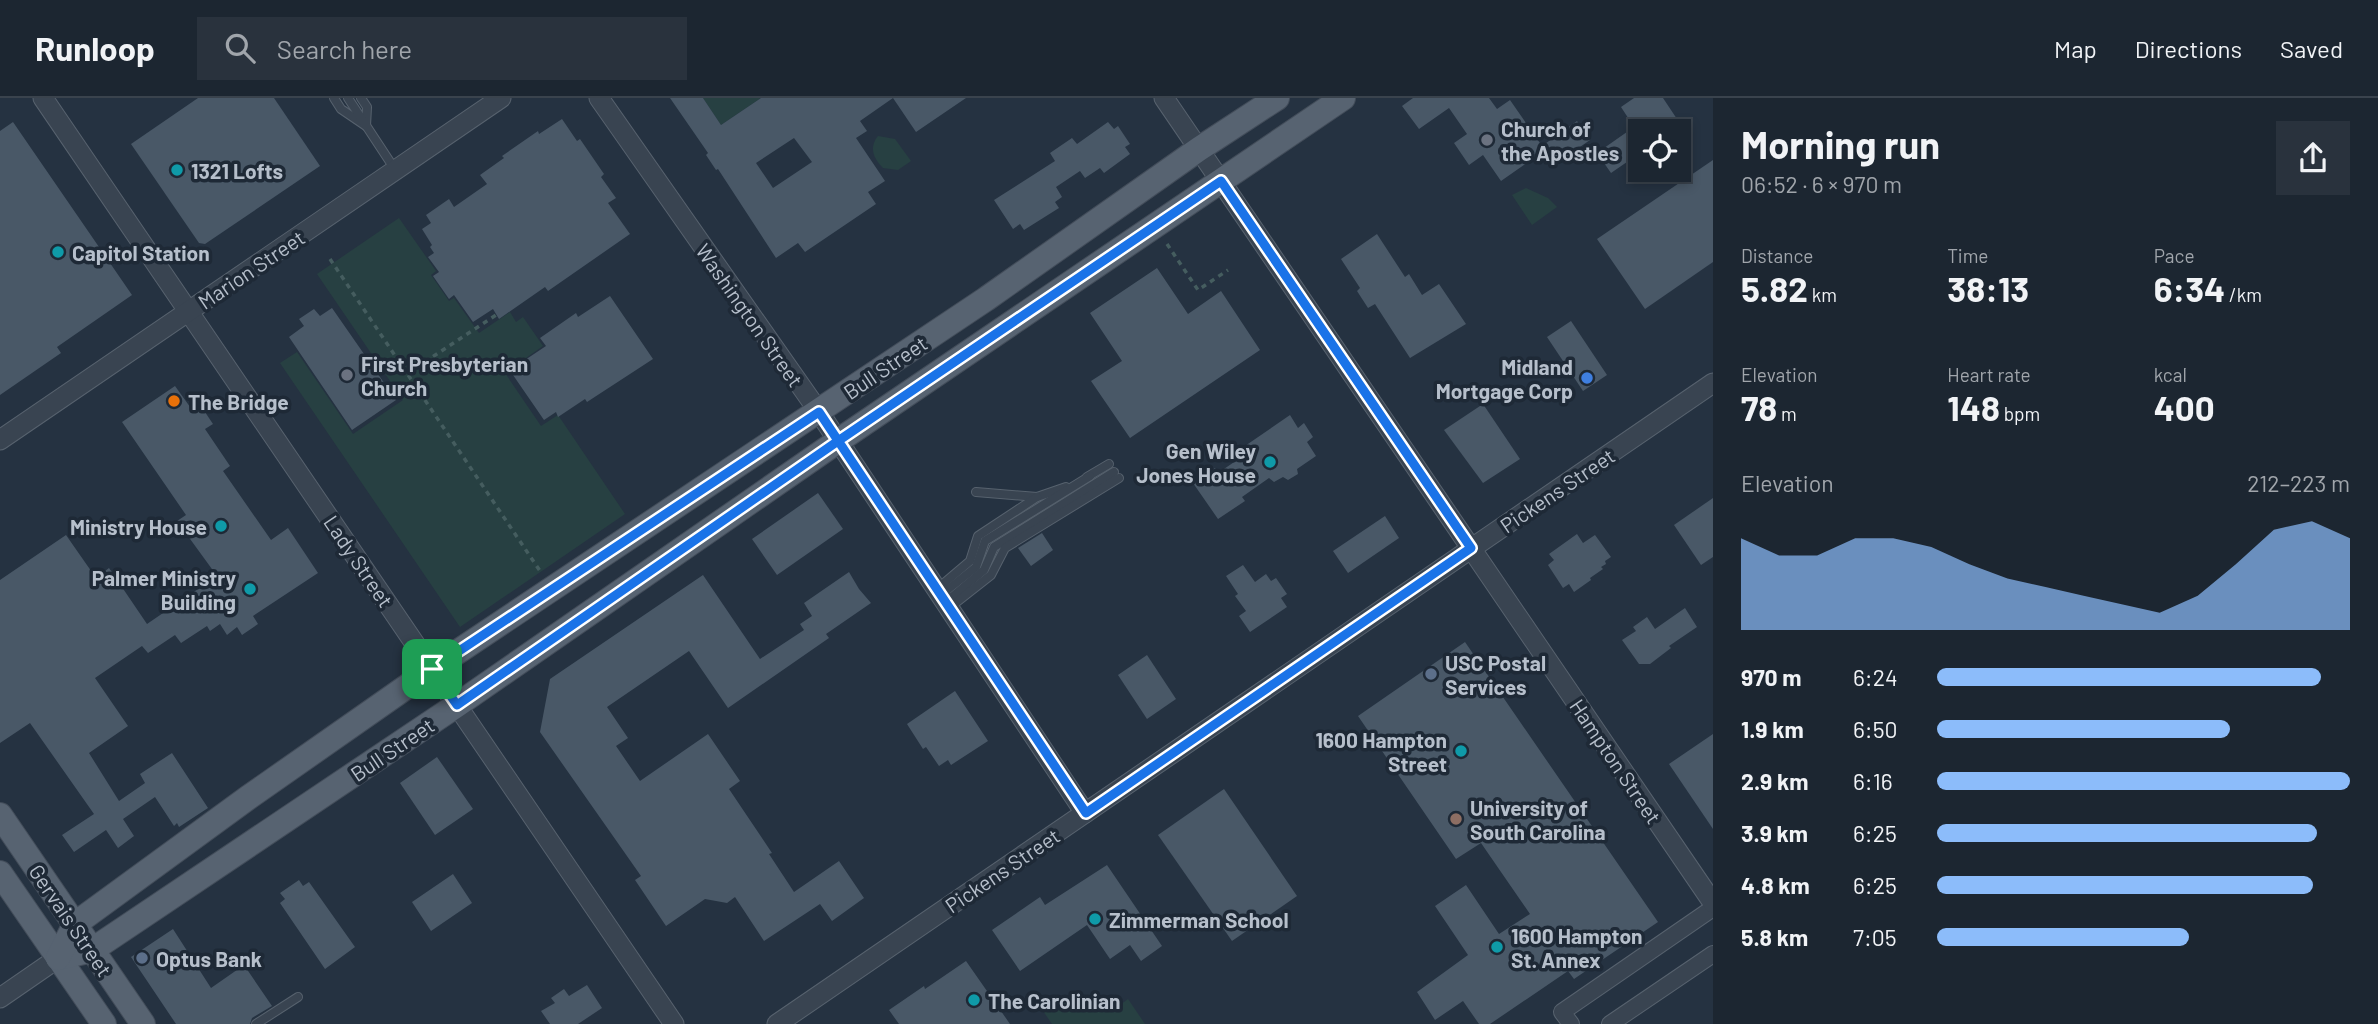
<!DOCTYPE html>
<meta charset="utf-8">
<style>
:root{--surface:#1c2631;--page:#29323d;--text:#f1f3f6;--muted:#a0a5ab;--line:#3a434d;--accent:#8cbcfa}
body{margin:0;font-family:Barlow,sans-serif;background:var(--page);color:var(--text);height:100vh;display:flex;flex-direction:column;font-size:26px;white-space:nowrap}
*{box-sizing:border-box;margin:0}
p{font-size:23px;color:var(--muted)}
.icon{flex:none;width:38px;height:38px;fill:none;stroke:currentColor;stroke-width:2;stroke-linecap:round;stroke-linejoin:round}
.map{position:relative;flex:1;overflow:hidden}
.side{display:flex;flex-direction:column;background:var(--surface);width:665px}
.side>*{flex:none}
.tools{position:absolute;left:1628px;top:21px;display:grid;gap:14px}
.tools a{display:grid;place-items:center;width:63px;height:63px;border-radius:0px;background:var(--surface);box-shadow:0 4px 10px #0003,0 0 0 2px var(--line);font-size:35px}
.pin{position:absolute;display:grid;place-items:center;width:60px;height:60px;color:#fff;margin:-30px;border-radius:14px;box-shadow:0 4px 10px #0006}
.round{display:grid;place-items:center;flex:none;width:74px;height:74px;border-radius:0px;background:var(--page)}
.headline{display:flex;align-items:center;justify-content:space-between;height:119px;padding:0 28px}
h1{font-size:38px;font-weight:700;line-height:52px}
.metrics{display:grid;grid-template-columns:repeat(3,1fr);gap:10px;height:119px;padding:7px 28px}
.metrics div{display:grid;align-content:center}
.metrics b{font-size:35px;font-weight:700}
.metrics small{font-size:19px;font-weight:400}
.metrics p{font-size:19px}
.chart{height:196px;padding:14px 28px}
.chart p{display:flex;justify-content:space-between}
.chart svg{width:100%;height:126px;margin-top:7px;fill:var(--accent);opacity:.7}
ul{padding:0 28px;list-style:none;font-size:23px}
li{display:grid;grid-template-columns:112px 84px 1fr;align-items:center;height:52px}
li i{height:18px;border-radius:9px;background:var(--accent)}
header{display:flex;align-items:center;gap:42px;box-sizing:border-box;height:98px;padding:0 35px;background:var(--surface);border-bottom:2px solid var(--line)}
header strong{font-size:33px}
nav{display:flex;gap:38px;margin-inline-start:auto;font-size:24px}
.search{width:490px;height:63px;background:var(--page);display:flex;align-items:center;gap:18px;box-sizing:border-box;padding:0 24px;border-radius:0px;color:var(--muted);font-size:26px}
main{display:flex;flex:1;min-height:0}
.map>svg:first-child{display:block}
.green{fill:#274042}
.building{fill:#495867;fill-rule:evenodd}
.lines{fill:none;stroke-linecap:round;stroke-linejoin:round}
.service-casing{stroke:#57626e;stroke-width:10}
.minor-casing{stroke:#57626e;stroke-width:18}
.tertiary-casing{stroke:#57626e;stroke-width:21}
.primary-casing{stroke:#434d5a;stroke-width:26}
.path{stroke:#455d5f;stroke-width:3.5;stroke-dasharray:5 5;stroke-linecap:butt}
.service{stroke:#394451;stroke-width:8}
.minor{stroke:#394451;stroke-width:16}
.tertiary{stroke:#394451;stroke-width:19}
.primary{stroke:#576371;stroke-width:24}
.route-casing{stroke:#fff;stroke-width:14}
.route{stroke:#1a73e8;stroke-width:9}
.worship-dot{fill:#6b7280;stroke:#1e2936;stroke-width:2.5}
.culture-dot{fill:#0f9aa8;stroke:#1e2936;stroke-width:2.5}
.shop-dot{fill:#3f7fe0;stroke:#1e2936;stroke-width:2.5}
.food-dot{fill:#e8710a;stroke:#1e2936;stroke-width:2.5}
.service-dot{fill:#5c6f8a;stroke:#1e2936;stroke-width:2.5}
.education-dot{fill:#8d6e63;stroke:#1e2936;stroke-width:2.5}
.labels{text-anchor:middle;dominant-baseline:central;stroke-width:7;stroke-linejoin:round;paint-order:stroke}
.poi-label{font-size:21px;font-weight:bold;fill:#b6bfcb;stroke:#1e2936;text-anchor:start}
.street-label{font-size:21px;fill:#b6bfcb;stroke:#1e2936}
</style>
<header>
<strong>Runloop</strong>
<div class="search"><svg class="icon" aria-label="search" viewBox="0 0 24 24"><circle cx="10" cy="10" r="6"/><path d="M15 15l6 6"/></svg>Search here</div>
<nav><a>Map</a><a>Directions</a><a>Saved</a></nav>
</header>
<main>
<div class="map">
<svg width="1713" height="926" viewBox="0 0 1713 926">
<rect width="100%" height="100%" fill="#253241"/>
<g class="green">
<polygon points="703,0 761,0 721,27"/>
<path d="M878,38L895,41L911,63L898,72L883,70C873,60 869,49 878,38Z"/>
<polygon points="1526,90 1548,100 1557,109 1532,127 1512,97"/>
<polygon points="399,120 436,173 431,177 449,203 454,200 479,235 510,214 516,224 523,219 543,248 505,275 541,328 558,317 625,416 460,529 280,265 297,254 353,336 403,302 317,176"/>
<polygon points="1103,898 1109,900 1114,906 1120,907 1128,901 1145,926 1052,926 1041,910"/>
</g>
<g class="building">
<polygon points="198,0 274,0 320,68 205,146 199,145 131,46"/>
<path d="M670,0H703L721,27L761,0H893L860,23L867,33L856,40L885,83L868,94L876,106L805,154L798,145L776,160L718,71L716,72L706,57L708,55ZM794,40L812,64L773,90L756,65Z"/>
<polygon points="893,0 966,0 916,34"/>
<polygon points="1413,0 1489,0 1497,11 1510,2 1542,48 1577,23 1590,42 1551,69 1541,55 1501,83 1483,57 1469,67 1454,45 1467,36 1449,10 1419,31 1402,8"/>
<polygon points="1634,0 1663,0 1681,27 1671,33 1640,33 1640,55 1611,75 1597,55 1634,29 1621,9"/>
<polygon points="562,21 577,43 580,41 604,76 601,79 616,100 608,105 630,136 548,193 545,189 499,221 493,211 473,224 454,197 449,201 433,178 439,174 428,159 434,155 430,149 432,147 422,131 431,125 426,117 449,101 454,109 487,86 480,77 504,60 502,58 538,33 539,36"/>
<polygon points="13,24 132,197 57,249 61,255 0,297 0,33"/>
<polygon points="1108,24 1114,31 1118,28 1130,46 1125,49 1130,56 1104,75 1100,70 1085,80 1080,73 1056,89 1062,99 1055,104 1059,110 1024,132 1020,126 1013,131 994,102 1055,63 1050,55 1072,40 1077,46"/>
<polygon points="1713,62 1713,164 1645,211 1597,141"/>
<polygon points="1377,136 1405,179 1409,176 1422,197 1439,186 1466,226 1410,260 1375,206 1368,210 1357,193 1360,190 1341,161"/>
<polygon points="1157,170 1188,216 1221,193 1260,252 1130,340 1091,283 1122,263 1090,215"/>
<polygon points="610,198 653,261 587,304 585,301 558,319 556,314 544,322 513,277 525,269 522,264 546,248 540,240 576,215 578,219"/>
<polygon points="332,210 396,302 352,332 289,239 304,228 299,221 314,211 320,218"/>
<polygon points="1571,223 1607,277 1583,293 1547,239"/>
<polygon points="175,288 193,313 199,305 213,326 205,331 230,368 223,373 271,442 288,430 318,475 253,518 258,526 242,537 237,529 227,537 220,526 210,533 207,528 181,545 175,537 148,555 142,548 95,580 128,628 89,655 119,703 145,685 140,676 172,655 208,710 179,729 177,725 174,728 155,699 123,721 134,738 118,750 106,732 74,754 62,737 94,716 30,625 0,645 0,482 66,437 96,480 109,470 147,526 217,478 177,423 186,417 122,324"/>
<polygon points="1483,306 1520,361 1483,385 1444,332"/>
<polygon points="1290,317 1298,330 1304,325 1313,339 1307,344 1316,358 1297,371 1298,376 1288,382 1283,379 1274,384 1269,380 1242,399 1245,403 1218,421 1193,385 1215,370 1218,375 1246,356 1242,350"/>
<polygon points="818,395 843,431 777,477 752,441"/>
<polygon points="1713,400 1713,459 1701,467 1674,427"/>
<polygon points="1385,418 1399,440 1348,475 1333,453"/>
<polygon points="1042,435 1053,452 1031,468 1018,450"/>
<polygon points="1577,436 1583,445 1595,437 1611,459 1605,463 1606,466 1601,469 1603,471 1590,480 1591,482 1574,494 1569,486 1563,490 1548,467 1554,462 1549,456"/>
<polygon points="1243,467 1255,484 1266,476 1271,483 1276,480 1287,496 1281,500 1287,509 1250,534 1239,518 1246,513 1235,498 1238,496 1226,478"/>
<polygon points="849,474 859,491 871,505 826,536 829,540 728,610 689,553 607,609 628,640 616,648 640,683 708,636 740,683 729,691 772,755 769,756 794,794 839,763 864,800 832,823 820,806 764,843 735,799 727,805 705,801 666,828 635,782 641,778 540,634 550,581 703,477 760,561 804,532 800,526 812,518 804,505"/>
<polygon points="1685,510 1697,529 1669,548 1671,550 1650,566 1639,566 1622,542 1636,533 1633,529 1647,519 1655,531"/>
<polygon points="1465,544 1658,824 1574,881 1568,873 1490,926 1479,926 1463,903 1435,922 1417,894 1468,857 1435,808 1466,787 1499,836 1530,816 1481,745 1456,761 1358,618"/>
<polygon points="1147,557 1176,601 1147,621 1118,577"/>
<polygon points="955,593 988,643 951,667 948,662 939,668 926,649 923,651 907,626"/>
<polygon points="1713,636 1713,731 1669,666"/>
<polygon points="437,659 473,711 435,737 400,685"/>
<polygon points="1224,691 1297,798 1232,843 1158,737"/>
<polygon points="1107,767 1162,848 1141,863 1130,847 1110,861 1087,827 1020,873 992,832 1040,799 1045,807"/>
<polygon points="453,776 472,805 431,833 412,804"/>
<polygon points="299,782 303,788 309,784 355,849 325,871 280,805 285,801 280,795"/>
<polygon points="173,831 211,890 244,867 272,908 252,920 250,926 176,926 131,859"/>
<polygon points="966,863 1010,926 899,926 889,912 924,888 925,891"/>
<polygon points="587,887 602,910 578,926 550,926 541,913 555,905 551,900 564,891 569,898"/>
</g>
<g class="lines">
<defs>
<g id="service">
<polyline points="334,0 341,11 366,28 367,9 361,0"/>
<polyline points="348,0 394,70"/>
<polyline points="1087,379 1109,366"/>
<polyline points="976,394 1037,399 1066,389"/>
<polyline points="937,491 970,463 978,438 1037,399"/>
<polyline points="941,497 976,469 985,443 1090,378"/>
<polyline points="946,504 984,472 994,449 1114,374"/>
<polyline points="949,510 991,477 1005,450 1119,380"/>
<polyline points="256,926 298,899"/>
</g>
<g id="minor">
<polyline points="1571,926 1562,914 1713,810"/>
<polyline points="1610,926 1713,856"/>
</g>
<g id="tertiary">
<polyline points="43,0 674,926"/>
<polyline points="599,0 819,314 1085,715"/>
<polyline points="1164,0 1713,805"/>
<polyline points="0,342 501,0"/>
<polyline points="0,900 58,860"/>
<polyline points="777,926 1713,285"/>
</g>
<g id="primary">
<polyline points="0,717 143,926"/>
<polyline points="0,775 104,926"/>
<polyline points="58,860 92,852 113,838 457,607 838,343 1343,0"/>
<polyline points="58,860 75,826 249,699 432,571 986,201 1199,51 1277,0"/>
</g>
</defs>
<use href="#service" class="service-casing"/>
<use href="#minor" class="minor-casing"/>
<use href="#tertiary" class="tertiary-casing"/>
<use href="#primary" class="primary-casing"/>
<g class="path">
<polyline points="1167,146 1198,192 1228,172"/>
<polyline points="330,161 540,473"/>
<polyline points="408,275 496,217"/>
</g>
<use href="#service" class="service"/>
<use href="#minor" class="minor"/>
<use href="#tertiary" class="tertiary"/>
<use href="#primary" class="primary"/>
</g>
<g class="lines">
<defs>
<path id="route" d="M432,571L819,314C907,448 997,581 1086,715L1471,450L1221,83L838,343L457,607L432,571"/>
</defs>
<use href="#route" class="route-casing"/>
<use href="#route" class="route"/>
</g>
<g class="worship-dot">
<circle cx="1487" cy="42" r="7"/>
<circle cx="347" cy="277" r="7"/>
</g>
<g class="culture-dot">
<circle cx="177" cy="72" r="7"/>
<circle cx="58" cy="154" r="7"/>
<circle cx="1270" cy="364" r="7"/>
<circle cx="221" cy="428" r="7"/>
<circle cx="250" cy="491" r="7"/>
<circle cx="1461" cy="653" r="7"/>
<circle cx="1095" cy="821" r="7"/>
<circle cx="1497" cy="849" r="7"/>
<circle cx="974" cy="902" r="7"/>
</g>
<circle class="shop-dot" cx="1587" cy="280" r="7"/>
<circle class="food-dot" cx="174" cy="303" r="7"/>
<g class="service-dot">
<circle cx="1431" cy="576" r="7"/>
<circle cx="142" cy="860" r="7"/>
</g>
<circle class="education-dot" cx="1456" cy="721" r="7"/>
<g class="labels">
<g class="poi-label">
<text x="1501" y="30">Church of<tspan x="1501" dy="24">the Apostles</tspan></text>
<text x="191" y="72">1321 Lofts</text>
<text x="72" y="154">Capitol Station</text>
<text x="361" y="265">First Presbyterian<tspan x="361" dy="24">Church</tspan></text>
<text x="1573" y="268" text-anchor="end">Midland<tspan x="1573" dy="24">Mortgage Corp</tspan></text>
<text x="188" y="303">The Bridge</text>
<text x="1256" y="352" text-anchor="end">Gen Wiley<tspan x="1256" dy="24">Jones House</tspan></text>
<text x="207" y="428" text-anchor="end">Ministry House</text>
<text x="236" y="479" text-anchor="end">Palmer Ministry<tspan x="236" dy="24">Building</tspan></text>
<text x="1445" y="564">USC Postal<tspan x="1445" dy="24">Services</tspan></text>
<text x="1447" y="641" text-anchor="end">1600 Hampton<tspan x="1447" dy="24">Street</tspan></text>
<text x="1470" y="709">University of<tspan x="1470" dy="24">South Carolina</tspan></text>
<text x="1109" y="821">Zimmerman School</text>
<text x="1511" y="837">1600 Hampton<tspan x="1511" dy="24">St. Annex</tspan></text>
<text x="156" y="860">Optus Bank</text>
<text x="988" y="902">The Carolinian</text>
</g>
<g class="street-label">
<text transform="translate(251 171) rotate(-34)">Marion Street</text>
<text transform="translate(750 217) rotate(55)">Washington Street</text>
<text transform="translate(885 269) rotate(-34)">Bull Street</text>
<text transform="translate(1557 392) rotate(-34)">Pickens Street</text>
<text transform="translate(359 463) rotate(56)">Lady Street</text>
<text transform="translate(392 651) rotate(-34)">Bull Street</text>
<text transform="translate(1616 663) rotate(56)">Hampton Street</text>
<text transform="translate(1002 772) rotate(-34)">Pickens Street</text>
<text transform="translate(71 822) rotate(56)">Gervais Street</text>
</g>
</g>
</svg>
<div class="tools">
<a><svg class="icon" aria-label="locate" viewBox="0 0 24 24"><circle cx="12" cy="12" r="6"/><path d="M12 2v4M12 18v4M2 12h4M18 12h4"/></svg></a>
</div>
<div class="pin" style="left:432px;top:571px;background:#1e9e55"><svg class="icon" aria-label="arrive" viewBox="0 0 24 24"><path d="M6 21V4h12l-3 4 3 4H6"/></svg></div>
</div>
<section class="side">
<div class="headline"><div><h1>Morning run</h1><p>06:52 · 6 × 970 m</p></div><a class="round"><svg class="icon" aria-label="share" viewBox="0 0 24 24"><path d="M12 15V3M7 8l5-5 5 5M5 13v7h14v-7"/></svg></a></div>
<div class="metrics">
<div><p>Distance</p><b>5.82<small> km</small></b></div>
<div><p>Time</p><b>38:13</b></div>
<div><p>Pace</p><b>6:34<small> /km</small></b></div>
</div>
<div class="metrics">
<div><p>Elevation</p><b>78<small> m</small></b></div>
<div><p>Heart rate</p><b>148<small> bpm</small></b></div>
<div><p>kcal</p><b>400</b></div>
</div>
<div class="chart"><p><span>Elevation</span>212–223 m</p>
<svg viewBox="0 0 160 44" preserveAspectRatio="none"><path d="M0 44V12L10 18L20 18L30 12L40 12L50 15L60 21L70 26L80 29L90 32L100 35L110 38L120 32L130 21L140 9L150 6L160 12V44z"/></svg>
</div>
<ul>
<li><b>970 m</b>6:24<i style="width:93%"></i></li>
<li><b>1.9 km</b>6:50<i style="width:71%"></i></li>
<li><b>2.9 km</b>6:16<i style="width:100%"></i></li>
<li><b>3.9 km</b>6:25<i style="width:92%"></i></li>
<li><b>4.8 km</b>6:25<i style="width:91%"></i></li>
<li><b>5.8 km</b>7:05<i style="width:61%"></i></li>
</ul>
</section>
</main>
